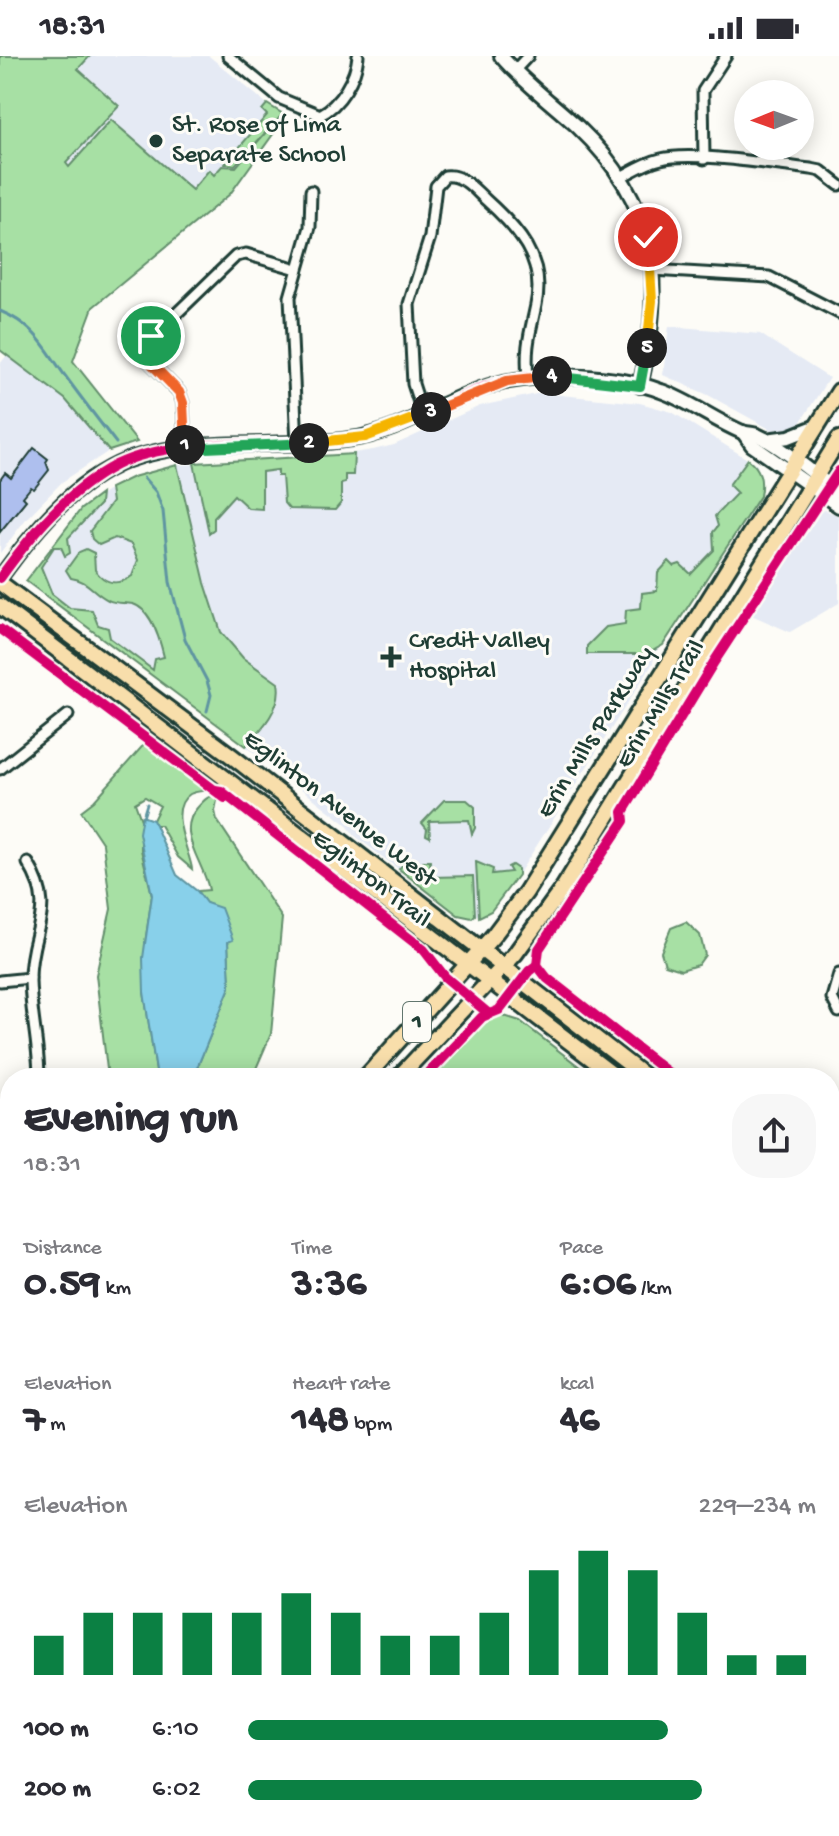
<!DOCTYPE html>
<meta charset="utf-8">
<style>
:root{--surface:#fff;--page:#f7f7f7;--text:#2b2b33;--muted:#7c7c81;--accent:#0b8043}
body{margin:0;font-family:"Gochi Hand",sans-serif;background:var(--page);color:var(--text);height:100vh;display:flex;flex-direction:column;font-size:30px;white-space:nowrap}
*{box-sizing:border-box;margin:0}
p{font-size:26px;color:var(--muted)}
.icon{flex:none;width:44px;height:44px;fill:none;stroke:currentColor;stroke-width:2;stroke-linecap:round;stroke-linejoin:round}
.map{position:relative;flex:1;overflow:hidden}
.panel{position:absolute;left:0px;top:1012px;width:840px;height:768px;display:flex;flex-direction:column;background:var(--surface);border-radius:32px 32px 0 0;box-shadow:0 4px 20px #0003}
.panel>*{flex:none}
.needle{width:52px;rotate:269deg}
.fabs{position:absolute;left:734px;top:24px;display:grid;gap:16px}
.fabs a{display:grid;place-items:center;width:80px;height:80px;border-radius:50%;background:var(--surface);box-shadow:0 4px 20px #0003;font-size:40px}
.pin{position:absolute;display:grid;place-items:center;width:68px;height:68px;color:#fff;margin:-34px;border:4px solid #fff;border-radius:50%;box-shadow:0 2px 8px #0007}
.km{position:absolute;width:40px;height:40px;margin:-20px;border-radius:50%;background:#222;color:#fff;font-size:22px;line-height:40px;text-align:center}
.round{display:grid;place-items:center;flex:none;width:84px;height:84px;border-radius:32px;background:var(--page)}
.headline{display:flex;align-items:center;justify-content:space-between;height:136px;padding:0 24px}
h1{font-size:44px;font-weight:800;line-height:60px}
.figures{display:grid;grid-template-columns:repeat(3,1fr);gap:12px;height:136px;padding:8px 24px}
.figures div{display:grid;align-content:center}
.figures b{font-size:40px;font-weight:800}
.figures small{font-size:22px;font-weight:400}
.figures p{font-size:22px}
.chart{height:224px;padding:16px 24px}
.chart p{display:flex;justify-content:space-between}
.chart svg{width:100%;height:144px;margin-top:8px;stroke:var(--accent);stroke-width:6}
ul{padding:0 24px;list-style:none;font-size:26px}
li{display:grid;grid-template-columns:128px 96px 1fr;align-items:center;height:60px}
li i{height:20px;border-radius:10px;background:var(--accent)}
.status{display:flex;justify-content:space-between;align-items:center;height:56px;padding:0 40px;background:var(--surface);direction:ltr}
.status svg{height:22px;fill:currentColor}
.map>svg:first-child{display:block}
.built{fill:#e5eaf4}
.green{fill:#a7e0a4;stroke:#638e6c;stroke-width:2}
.water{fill:#88d0ea;stroke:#5e95a1;stroke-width:2}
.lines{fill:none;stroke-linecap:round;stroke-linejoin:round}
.stream{stroke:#5e95a1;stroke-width:3}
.building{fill:#aebfee;stroke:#1f3d34;stroke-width:2}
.street-casing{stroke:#1f3d34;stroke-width:15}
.secondary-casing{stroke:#1f3d34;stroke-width:18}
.primary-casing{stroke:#1f3d34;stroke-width:20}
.street{stroke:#fdfcf7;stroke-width:9}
.secondary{stroke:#fdfcf7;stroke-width:12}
.primary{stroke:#f8deab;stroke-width:14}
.cycleway-casing{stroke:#fdfcf7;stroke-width:15}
.cycleway{stroke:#d6006c;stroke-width:10}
.split-1-casing{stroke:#fff;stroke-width:16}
.split-2-casing{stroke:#fff;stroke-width:16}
.split-3-casing{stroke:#fff;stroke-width:16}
.split-4-casing{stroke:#fff;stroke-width:16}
.split-5-casing{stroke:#fff;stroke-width:16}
.split-6-casing{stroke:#fff;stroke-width:16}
.split-1{stroke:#f0652b;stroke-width:10}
.split-2{stroke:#22a559;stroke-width:10}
.split-3{stroke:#f5b400;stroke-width:10}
.split-4{stroke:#f0652b;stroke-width:10}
.split-5{stroke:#22a559;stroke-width:10}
.split-6{stroke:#f5b400;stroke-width:10}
.poi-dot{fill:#1f3d34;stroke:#fdfcf7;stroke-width:3}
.labels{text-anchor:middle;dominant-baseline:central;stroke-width:6;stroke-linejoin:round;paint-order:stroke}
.shield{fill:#fdfcf7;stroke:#62766e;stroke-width:2}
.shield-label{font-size:24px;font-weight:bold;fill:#1f3d34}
.poi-label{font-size:26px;fill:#1f3d34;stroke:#fdfcf7;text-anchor:start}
.street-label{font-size:26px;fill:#1f3d34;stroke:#fdfcf7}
</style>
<div class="status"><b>18:31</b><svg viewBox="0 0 49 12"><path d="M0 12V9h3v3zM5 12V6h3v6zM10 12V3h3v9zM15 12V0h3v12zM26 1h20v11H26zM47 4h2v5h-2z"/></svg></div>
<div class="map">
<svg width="839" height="1780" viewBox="0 0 839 1780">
<rect width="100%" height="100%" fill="#fdfcf7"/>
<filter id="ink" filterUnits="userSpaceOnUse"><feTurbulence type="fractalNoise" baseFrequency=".0125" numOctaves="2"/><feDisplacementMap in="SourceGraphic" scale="16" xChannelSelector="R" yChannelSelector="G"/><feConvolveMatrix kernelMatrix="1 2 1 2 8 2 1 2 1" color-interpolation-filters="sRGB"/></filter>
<g filter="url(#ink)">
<g class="built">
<polygon points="57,0 209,0 267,48 286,59 230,138 153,199 10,50"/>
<polygon points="669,270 760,278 829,322 798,370 777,377 708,339 663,319"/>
<polygon points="7,299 66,343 109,395 62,426 26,463 0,497 0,308"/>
<polygon points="541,337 640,347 672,356 757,409 761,430 753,452 746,459 663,589 655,596 653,607 518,819 491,855 482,860 475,859 470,863 458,859 355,780 346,768 268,707 26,525 81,453 121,426 177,409 328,401 373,394 394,389 480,350"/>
<polygon points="825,454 839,460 839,547 790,576 749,558 811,460"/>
<polygon points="830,1206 839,1212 839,1686 830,1687"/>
<polygon points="0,1281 10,1292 10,1361 0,1371"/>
<polygon points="389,1770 710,1770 713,1780 402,1780"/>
</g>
<g class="green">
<polygon points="0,0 90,0 78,13 119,50 66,107 69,111 111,64 192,134 209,114 214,119 222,110 236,111 273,68 284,63 230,138 93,251 73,305 137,386 109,395 65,343 0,294"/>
<polygon points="267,48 283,58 235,109 225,108 267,59 262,54"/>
<polygon points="354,398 353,419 345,419 345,426 341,427 341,447 335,454 289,453 284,447 282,420 278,420 278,414 262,416 262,453 248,452 234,439 214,461 214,473 209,477 194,407"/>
<path d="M748,403C761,413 763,424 760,440L663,589L647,598H587V590L606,571L625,568L626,554L641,552L642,537L657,535L658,517L669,505L674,510L680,508L691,518L714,494L713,476L718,470L715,460L737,437L729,429Z"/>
<path d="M177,409L205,527L221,576L243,602L278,627C283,651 261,674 246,690L26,525L81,453L101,438L100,448L68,482L70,497L65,500L61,491H54L41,511L52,538L70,552L92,554L98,569L108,572L110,582L153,614L155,603L164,601C160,584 152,554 133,548C124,546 115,548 108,544C92,536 88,524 71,522L66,514L79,496L86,493L94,497L95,514C105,528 118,530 132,520L138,504L131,488L115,482L99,489L92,483L90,475L112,446L110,432L133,421Z"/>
<path d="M147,685L210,734C204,735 195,735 190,738C166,753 190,795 192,813L178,801L160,769H154L153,764L160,750L145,741L135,747L141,764V794L152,839L145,887L144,936L157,1022H108L96,919L111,853L103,788L81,755L94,745Z"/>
<path d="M218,739L215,755L217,764L282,862L271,978L252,1022H188L197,1012L230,931L228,886L213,850L206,847L197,835L209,834C204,806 175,777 197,752C204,744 207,740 218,739Z"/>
<polygon points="444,744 467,744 475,751 475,772 472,778 469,764 429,765 430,781 426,779 427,773 422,767"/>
<polygon points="407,803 418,811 424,805 430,805 431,821 473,820 475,859 472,862 458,859 399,813"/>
<polygon points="476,806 493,813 492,818 511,816 508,811 512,809 518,813 518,819 491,855 479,861"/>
<polygon points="686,866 700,879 705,899 698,909 681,914 665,909 661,896 671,872"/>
<polygon points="501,959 520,965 594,1022 425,1022 483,963"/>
<polygon points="10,1442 10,1770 307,1770 296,1780 0,1780 0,1453"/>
<polygon points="839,1686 839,1780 713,1780 710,1770 830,1770 830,1687"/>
</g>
<polygon class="water" points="142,760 153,764 177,819 197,835 206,847 221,852 233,884 228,886 230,931 197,1012 188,1022 157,1022 144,936 143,902 152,839 139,777"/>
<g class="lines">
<g class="stream">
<path d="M0,255C36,270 44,291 66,321C82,343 99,365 116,387"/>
<polyline points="144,422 156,436 163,455 170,526 185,583 207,625 211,639 207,655"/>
<polyline points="143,761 147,748"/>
<polyline points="0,1578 10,1556"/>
</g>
</g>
<polygon class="building" points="34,392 48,403 46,406 49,414 34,433 31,431 23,441 26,444 0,476 0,424 5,417 11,422"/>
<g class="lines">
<defs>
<g id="street">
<path d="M228,0L279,42L320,59C340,49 356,22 358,0"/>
<polyline points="514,15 528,0"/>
<polyline points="704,103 703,35 726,0"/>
<path d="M621,121C634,114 647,106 661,103C695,95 773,109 811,113L821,115L839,129"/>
<polyline points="652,214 769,221 839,257"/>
<path d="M423,359L413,328L409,248L430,181L436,130L445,120C463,118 474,133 486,144C517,172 546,203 536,249C530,278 525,291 528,321"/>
<polyline points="297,387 290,241 310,171 311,135"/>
<polyline points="185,393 183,347 179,336 143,299 143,290 236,200 246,198 297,213"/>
<polyline points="0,713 68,659"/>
<path d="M28,807C58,856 30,872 30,922C30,955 39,988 39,1022"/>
<polyline points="839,918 832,942 839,956"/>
<polyline points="0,925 30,922"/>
<polyline points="2,1123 10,1114"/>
</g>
<g id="secondary">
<path d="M501,0C524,27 552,47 578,71C658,147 665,226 640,330"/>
<polyline points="743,376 752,389 839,450"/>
<polyline points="766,384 789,381 817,370"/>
<path d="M0,522C33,476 74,425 128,404C195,379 280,394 351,383C402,376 444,343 493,329C537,316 617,318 661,335C689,345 714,364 742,376C747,378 754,377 759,380C783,391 816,420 839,436"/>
<polyline points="0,1254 10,1264"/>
<polyline points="343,1770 364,1780"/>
</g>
<g id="primary">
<polyline points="0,527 233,701 647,1022"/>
<polyline points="0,550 617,1022"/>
<polyline points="365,1022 493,880 526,836 839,335"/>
<polyline points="398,1022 515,898 563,832 839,383"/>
<polyline points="830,1165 839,1172"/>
<polyline points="830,1187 839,1194"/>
<polyline points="0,1391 10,1380"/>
<polyline points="0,1433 10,1423"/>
</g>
</defs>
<use href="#street" class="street-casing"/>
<use href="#secondary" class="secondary-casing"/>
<use href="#primary" class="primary-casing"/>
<use href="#street" class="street"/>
<use href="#secondary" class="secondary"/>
<use href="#primary" class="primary"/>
<defs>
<g id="cycleway">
<path d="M0,522C31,479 68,434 116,409C178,378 280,393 350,384C398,377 440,349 485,331C534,313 590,321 640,330"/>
<polyline points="0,573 225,742"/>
<polyline points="215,734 221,735 424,894 445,921 489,958"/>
<polyline points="537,909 539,893 624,765 623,756 714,606 839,415"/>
<polyline points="537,909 547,922 675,1022"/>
<polyline points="424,1022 482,961 499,954 529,915 537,909"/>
</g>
</defs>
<use href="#cycleway" class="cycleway-casing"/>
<use href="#cycleway" class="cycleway"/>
</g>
</g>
<g class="lines" filter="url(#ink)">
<defs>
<polyline id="split-1" points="151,280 143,290 143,299 179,336 183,347 185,389"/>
<polyline id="split-2" points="185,389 185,393 309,387"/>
<polyline id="split-3" points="309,387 365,381 431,356"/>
<polyline id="split-4" points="431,356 507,325 552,320"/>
<polyline id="split-5" points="552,320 640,330 647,292"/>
<polyline id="split-6" points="647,292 652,245 648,181"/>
</defs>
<use href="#split-1" class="split-1-casing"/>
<use href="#split-2" class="split-2-casing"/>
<use href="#split-3" class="split-3-casing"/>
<use href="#split-4" class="split-4-casing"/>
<use href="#split-5" class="split-5-casing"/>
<use href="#split-6" class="split-6-casing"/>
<use href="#split-1" class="split-1"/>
<use href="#split-2" class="split-2"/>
<use href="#split-3" class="split-3"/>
<use href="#split-4" class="split-4"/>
<use href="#split-5" class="split-5"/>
<use href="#split-6" class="split-6"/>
</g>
<g class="poi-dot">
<circle cx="156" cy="85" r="8"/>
<path d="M387 589h8v8h8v8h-8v8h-8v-8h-8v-8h8z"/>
</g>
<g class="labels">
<rect class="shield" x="403" y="946" width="28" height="40" rx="6"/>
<g class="shield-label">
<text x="417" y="966">1</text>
</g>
<g class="poi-label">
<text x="172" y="70">St. Rose of Lima<tspan x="172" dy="30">Separate School</tspan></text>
<text x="409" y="586">Credit Valley<tspan x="409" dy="30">Hospital</tspan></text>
</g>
<g class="street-label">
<text transform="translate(662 649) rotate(-58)">Erin Mills Trail</text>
<text transform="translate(597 677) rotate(-58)">Erin Mills Parkway</text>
<text transform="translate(339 754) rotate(38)">Eglinton Avenue West</text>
<text transform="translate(370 824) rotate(38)">Eglinton Trail</text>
</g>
</g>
</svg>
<div class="fabs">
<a><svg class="needle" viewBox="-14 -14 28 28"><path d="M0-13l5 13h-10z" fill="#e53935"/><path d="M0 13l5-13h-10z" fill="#7c7c81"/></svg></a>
</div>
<div class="pin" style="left:151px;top:280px;background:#1e9e55"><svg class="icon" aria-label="arrive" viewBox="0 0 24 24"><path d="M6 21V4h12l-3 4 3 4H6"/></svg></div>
<div class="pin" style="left:648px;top:181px;background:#d93025"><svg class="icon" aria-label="check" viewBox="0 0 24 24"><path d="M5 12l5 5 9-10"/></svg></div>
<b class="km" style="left:185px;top:389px">1</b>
<b class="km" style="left:309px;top:387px">2</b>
<b class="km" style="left:431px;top:356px">3</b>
<b class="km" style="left:552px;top:320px">4</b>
<b class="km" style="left:647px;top:292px">5</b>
<section class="panel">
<div class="headline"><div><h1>Evening run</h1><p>18:31</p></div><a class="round"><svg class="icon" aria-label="share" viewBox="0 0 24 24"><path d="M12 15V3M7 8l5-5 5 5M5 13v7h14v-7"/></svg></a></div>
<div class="figures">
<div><p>Distance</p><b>0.59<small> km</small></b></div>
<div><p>Time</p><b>3:36</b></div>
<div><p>Pace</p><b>6:06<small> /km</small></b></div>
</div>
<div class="figures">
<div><p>Elevation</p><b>7<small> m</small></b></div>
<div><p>Heart rate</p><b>148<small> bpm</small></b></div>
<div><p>kcal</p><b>46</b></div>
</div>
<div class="chart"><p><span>Elevation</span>229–234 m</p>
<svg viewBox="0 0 160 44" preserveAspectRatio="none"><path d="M5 44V32M15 44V25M25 44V25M35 44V25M45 44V25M55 44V19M65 44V25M75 44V32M85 44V32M95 44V25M105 44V12M115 44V6M125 44V12M135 44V25M145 44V38M155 44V38"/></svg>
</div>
<ul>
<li><b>100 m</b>6:10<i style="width:74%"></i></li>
<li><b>200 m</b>6:02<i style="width:80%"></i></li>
</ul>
</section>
</div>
